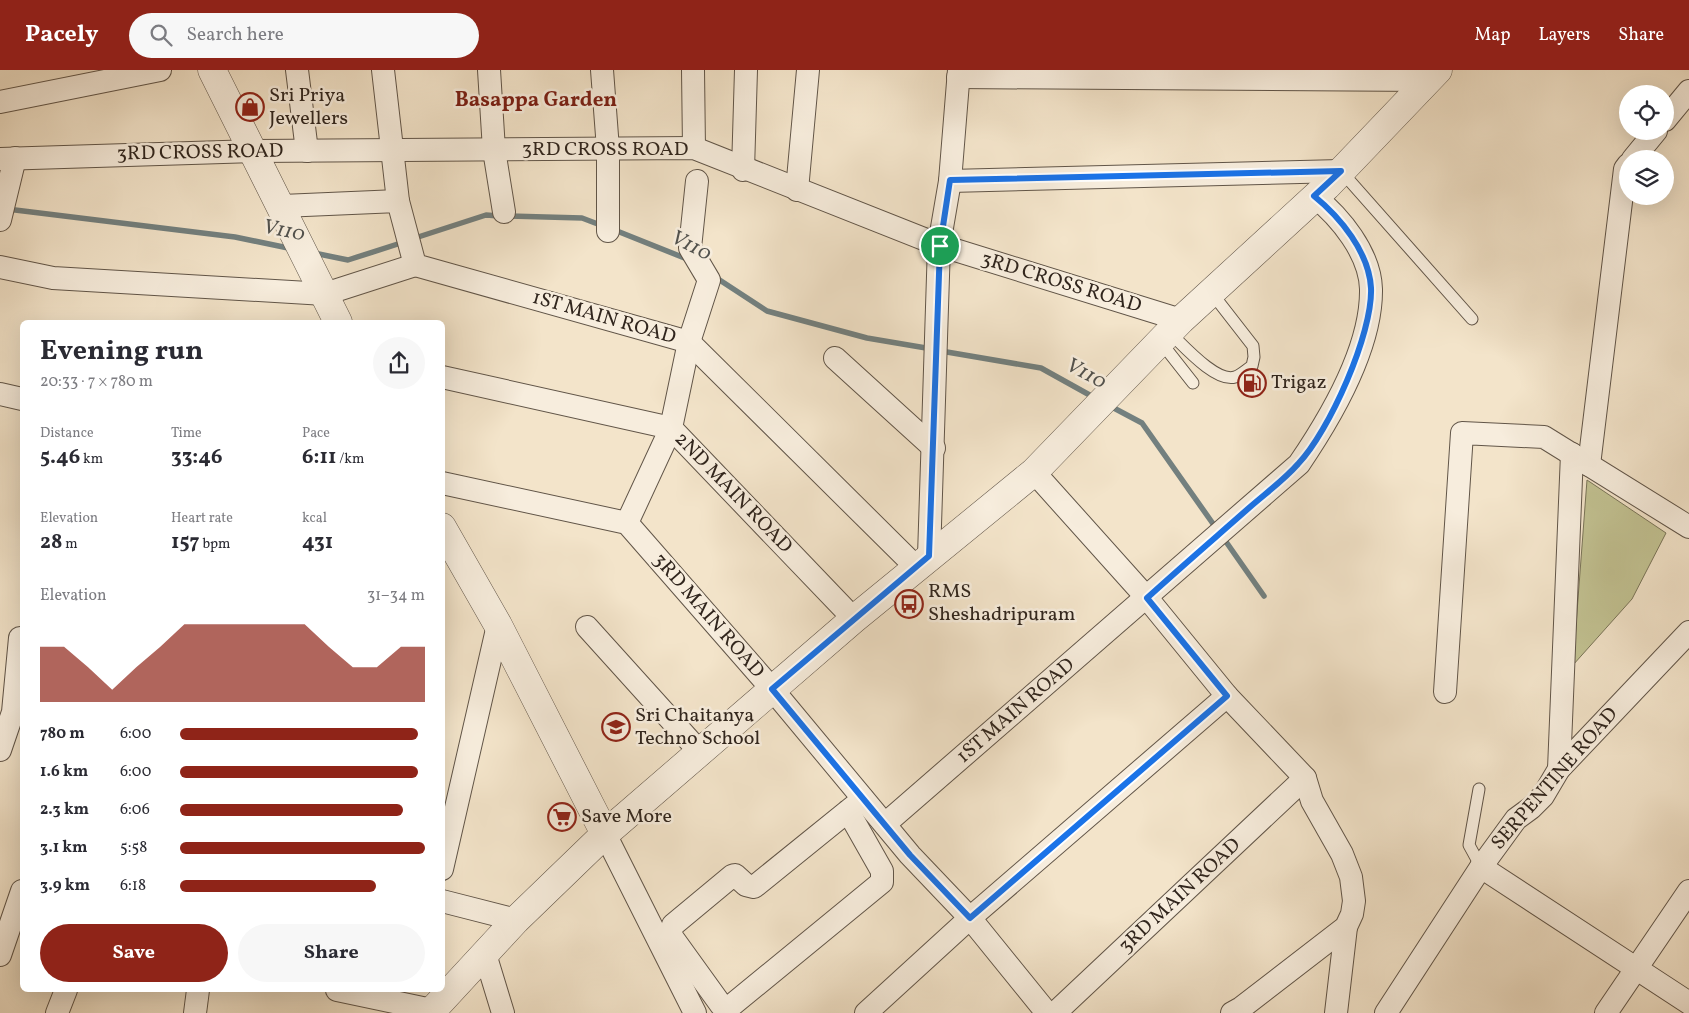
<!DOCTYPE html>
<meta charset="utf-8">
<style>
:root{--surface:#fff;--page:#f7f7f7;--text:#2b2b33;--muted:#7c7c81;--accent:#8f2418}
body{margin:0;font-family:Vollkorn,serif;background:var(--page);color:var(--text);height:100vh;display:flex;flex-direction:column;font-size:19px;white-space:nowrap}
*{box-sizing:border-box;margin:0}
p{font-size:16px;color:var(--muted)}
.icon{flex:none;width:28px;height:28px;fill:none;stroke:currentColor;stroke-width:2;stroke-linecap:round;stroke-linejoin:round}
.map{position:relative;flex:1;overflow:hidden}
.side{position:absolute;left:20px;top:250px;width:425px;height:672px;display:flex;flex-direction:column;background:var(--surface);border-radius:8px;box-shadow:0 5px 20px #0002}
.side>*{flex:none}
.fabs{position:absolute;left:1619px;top:15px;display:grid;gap:10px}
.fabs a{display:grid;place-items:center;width:55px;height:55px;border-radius:50%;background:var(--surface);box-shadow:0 5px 20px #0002;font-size:25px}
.pin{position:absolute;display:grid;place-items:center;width:42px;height:42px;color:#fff;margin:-21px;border:2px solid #fff;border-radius:50%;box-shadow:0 1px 5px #0007}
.round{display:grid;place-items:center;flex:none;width:52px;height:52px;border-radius:26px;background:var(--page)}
.summary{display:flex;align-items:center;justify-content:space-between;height:85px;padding:0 20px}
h1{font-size:28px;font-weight:700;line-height:38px}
.metrics{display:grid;grid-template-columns:repeat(3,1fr);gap:8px;height:85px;padding:5px 20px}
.metrics div{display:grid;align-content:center}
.metrics b{font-size:21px;font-weight:700}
.metrics small{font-size:14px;font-weight:400}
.metrics p{font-size:14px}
.chart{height:140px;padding:10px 20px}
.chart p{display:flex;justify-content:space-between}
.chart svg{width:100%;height:90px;margin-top:5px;fill:var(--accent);opacity:.7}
.action{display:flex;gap:10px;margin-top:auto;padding:10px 20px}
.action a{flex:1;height:58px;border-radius:30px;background:var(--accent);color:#fff;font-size:20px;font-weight:700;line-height:58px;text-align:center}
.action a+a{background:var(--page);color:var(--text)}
ul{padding:0 20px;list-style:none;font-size:16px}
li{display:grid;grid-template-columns:80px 60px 1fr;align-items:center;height:38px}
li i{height:12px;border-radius:6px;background:var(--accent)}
header{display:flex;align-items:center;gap:30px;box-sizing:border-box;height:70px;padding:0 25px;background:var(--accent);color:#fff}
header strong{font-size:24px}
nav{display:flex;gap:28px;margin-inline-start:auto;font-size:18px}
.search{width:350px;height:45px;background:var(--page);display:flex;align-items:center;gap:12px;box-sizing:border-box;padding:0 18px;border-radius:28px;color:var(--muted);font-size:19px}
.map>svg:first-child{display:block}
.green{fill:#c2c292;stroke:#797458}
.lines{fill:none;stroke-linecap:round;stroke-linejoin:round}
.stream{stroke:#73807f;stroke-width:5.5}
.service-casing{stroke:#615548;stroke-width:13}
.minor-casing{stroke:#615548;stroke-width:24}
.tertiary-casing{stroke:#615548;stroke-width:29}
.service{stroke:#f7eddd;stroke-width:11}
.minor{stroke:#f7eddd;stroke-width:22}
.tertiary{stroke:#f7eddd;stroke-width:28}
.route-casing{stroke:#fff;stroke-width:10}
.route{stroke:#1a73e8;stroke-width:6}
.labels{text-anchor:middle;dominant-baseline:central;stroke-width:5;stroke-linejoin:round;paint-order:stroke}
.poi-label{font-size:20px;fill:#30251d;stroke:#f7eddd;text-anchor:start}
.street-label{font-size:20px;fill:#30251d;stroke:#f7eddd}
.neighbourhood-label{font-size:21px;font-weight:bold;fill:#7a1f14;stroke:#f7eddd}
.water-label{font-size:21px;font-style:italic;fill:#52524e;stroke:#f7eddd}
</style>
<header>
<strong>Pacely</strong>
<div class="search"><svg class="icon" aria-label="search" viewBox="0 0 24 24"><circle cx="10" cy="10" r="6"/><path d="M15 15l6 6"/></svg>Search here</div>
<nav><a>Map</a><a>Layers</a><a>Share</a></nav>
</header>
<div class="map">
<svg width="1689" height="943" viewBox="0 0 1689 943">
<rect width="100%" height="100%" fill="#f3e4ca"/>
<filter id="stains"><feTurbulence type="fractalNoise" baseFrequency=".004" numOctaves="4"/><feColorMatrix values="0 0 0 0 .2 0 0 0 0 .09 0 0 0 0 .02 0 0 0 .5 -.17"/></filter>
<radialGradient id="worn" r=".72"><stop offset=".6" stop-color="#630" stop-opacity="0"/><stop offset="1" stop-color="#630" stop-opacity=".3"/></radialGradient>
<polygon class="green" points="1587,410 1666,463 1632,529 1573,595"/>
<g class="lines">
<g class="stream">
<polyline points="7,139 235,167 293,179"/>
<polyline points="509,146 582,148 603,156"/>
<polyline points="612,159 687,189"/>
<polyline points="412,169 486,145 499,146"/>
<polyline points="314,183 348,190 404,172"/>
<polyline points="715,207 767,241 867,268 932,279"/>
<polyline points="941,281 1041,298 1095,328"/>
<polyline points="1110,336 1142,353 1216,458"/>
<polyline points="1222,466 1264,526"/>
</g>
<defs>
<g id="service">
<polyline points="1341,101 1472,249"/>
<path d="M1169,262C1183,275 1216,313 1235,307C1241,305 1247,299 1252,296L1254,287L1253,276L1211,222"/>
<polyline points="1160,271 1193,313"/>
<polyline points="1479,719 1469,775 1481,797"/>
</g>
<g id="minor">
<polyline points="297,0 307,81"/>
<polyline points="383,0 398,131"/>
<polyline points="489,0 494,80 504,142"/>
<polyline points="602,0 608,79 608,161"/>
<polyline points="693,0 694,78"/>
<polyline points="958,7 1429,10"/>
<polyline points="0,32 160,0"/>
<polyline points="1665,50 1689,21"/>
<polyline points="0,89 255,81 694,78 939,175 1181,250"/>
<polyline points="1633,89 1656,61"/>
<polyline points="743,100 746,0"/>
<polyline points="950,111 1341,101"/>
<polyline points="797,120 808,0"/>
<polyline points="282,136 398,131 415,195 689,272 916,497"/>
<polyline points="0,150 15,88"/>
<polyline points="0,197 53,208 325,224 415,195"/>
<polyline points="835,288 934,378"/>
<polyline points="442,307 671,358 854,549"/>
<polyline points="0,324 22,329"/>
<polyline points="1589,395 1625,99 1628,95"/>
<polyline points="1034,402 1147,528 1227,626 1305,708 1312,731 1342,784 1351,807 1354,831 1352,844 1346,857 1241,938 1232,943"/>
<polyline points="442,413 627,453 772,619 910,785 970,848 1047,943"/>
<polyline points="627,453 671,358 689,272 709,210 690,178 697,111"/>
<polyline points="929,486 939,175 950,111 959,0"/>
<polyline points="587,557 699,681"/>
<polyline points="1445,622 1462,363 1544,367 1689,457"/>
<polyline points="0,680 13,642 20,568 22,568"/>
<polyline points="1559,699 1572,384"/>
<polyline points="848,741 882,801 882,812 732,935 726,937 721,935 672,867 671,861 673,855 732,806 735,805 746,815 754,817 848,741 863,729"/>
<path d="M885,754L1299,394C1331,347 1372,277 1371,219C1370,183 1340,147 1314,126"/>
<polyline points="605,764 695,943"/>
<polyline points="1481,797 1689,933"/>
<polyline points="442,799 498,555"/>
<polyline points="442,831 516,850"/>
<polyline points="485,884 503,943"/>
<polyline points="0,885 22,821"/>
<polyline points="337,920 432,940"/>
<polyline points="57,943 66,920"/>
<polyline points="195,943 198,920"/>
<polyline points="866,943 970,848 1227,626"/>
<polyline points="1055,943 1305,708"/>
<polyline points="1336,943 1346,857"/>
<polyline points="1386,943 1481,797 1516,749 1531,738 1543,726 1559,699 1689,562"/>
<polyline points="1606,943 1689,821"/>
</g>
<g id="tertiary">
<polyline points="212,0 338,252"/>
<polyline points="442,457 498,555 605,764"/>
<polyline points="430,943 516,850 605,764 854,549 1034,402 1181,250 1327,116 1438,0"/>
</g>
</defs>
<use href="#service" class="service-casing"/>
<use href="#minor" class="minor-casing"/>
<use href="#tertiary" class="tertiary-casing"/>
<use href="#service" class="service"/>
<use href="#minor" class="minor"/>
<use href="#tertiary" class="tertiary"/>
</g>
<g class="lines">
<defs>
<path id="route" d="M1341,101L1314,126C1340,147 1369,182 1371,218C1373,263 1329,362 1298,394C1284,410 1266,423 1250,437C1216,467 1181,497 1147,528L1227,626L970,848L910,785L772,619L929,486L940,176L950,110Z"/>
</defs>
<use href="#route" class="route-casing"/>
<use href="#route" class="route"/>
</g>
<defs>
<symbol id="shop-ring" viewBox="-11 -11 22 22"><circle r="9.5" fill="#f7eddd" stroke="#8f2418" stroke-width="1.5"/><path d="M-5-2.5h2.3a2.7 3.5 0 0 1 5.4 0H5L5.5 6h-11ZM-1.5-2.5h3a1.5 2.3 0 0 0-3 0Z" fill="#8f2418"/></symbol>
<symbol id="fuel-ring" viewBox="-11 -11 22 22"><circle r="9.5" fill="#f7eddd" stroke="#8f2418" stroke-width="1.5"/><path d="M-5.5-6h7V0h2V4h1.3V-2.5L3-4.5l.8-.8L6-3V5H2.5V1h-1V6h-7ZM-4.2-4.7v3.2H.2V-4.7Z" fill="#8f2418"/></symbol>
<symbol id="bus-ring" viewBox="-11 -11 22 22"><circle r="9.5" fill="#f7eddd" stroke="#8f2418" stroke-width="1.5"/><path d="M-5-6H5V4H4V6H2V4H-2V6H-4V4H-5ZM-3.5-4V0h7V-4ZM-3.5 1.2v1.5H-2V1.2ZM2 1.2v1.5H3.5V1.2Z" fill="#8f2418"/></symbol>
<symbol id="school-ring" viewBox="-11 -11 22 22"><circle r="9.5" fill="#f7eddd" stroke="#8f2418" stroke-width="1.5"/><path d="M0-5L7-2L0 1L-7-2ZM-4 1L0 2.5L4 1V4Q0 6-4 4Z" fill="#8f2418"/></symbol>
<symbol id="supermarket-ring" viewBox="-11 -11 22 22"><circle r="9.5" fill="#f7eddd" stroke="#8f2418" stroke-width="1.5"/><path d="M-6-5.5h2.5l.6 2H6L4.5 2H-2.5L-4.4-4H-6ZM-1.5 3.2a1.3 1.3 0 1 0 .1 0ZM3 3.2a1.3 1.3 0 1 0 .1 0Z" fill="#8f2418"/></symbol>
</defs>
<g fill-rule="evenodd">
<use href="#shop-ring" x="234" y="21" width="32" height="32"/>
<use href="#fuel-ring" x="1236" y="297" width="32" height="32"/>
<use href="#bus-ring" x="893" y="518" width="32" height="32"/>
<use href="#school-ring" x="600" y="641" width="32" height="32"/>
<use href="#supermarket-ring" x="546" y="731" width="32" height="32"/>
</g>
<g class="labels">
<g class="poi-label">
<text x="269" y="26">Sri Priya<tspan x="269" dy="23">Jewellers</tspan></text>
<text x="1271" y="313">Trigaz</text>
<text x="928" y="522">RMS<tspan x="928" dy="23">Sheshadripuram</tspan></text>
<text x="635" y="646">Sri Chaitanya<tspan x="635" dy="23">Techno School</tspan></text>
<text x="581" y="747">Save More</text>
</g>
<g class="street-label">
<text x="605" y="80">3RD CROSS ROAD</text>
<text transform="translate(200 83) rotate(-1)">3RD CROSS ROAD</text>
<text transform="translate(1061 213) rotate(17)">3RD CROSS ROAD</text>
<text transform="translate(604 248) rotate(16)">1ST MAIN ROAD</text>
<text transform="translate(733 423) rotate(46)">2ND MAIN ROAD</text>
<text transform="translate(708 546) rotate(49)">3RD MAIN ROAD</text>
<text transform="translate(1016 641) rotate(-41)">1ST MAIN ROAD</text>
<text transform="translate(1555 709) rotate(-49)">SERPENTINE ROAD</text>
<text transform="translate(1180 826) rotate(-43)">3RD MAIN ROAD</text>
</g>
<g class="neighbourhood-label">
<text x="536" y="30">Basappa Garden</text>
</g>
<g class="water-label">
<text transform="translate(284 161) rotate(11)">V110</text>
<text transform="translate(691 176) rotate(27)">V110</text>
<text transform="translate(1086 304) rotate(28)">V110</text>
</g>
</g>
<rect width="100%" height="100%" filter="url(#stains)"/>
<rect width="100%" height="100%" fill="url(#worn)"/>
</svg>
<div class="fabs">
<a><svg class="icon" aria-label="locate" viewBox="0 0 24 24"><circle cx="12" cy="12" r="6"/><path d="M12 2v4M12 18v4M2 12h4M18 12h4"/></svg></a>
<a><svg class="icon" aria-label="layers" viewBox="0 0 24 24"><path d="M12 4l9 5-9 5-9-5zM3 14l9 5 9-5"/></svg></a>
</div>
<div class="pin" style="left:940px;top:176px;background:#1e9e55"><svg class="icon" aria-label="arrive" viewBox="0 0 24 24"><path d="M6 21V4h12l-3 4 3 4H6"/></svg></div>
<section class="side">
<div class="summary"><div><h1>Evening run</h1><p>20:33 · 7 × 780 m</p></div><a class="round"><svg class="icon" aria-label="share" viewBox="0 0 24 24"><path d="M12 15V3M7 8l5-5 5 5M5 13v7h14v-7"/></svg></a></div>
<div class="metrics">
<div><p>Distance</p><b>5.46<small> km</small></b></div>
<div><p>Time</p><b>33:46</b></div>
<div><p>Pace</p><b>6:11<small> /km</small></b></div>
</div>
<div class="metrics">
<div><p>Elevation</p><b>28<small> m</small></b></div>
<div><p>Heart rate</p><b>157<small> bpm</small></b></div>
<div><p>kcal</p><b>431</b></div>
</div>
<div class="chart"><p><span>Elevation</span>31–34 m</p>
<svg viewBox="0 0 160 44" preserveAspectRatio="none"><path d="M0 44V17L10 17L20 27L30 38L40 27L50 17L60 6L70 6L80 6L90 6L100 6L110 6L120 17L130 27L140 27L150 17L160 17V44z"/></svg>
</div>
<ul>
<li><b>780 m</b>6:00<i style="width:97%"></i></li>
<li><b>1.6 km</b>6:00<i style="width:97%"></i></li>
<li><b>2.3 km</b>6:06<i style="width:91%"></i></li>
<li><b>3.1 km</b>5:58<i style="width:100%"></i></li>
<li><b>3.9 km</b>6:18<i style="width:80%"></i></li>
</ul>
<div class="action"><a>Save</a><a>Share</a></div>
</section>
</div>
